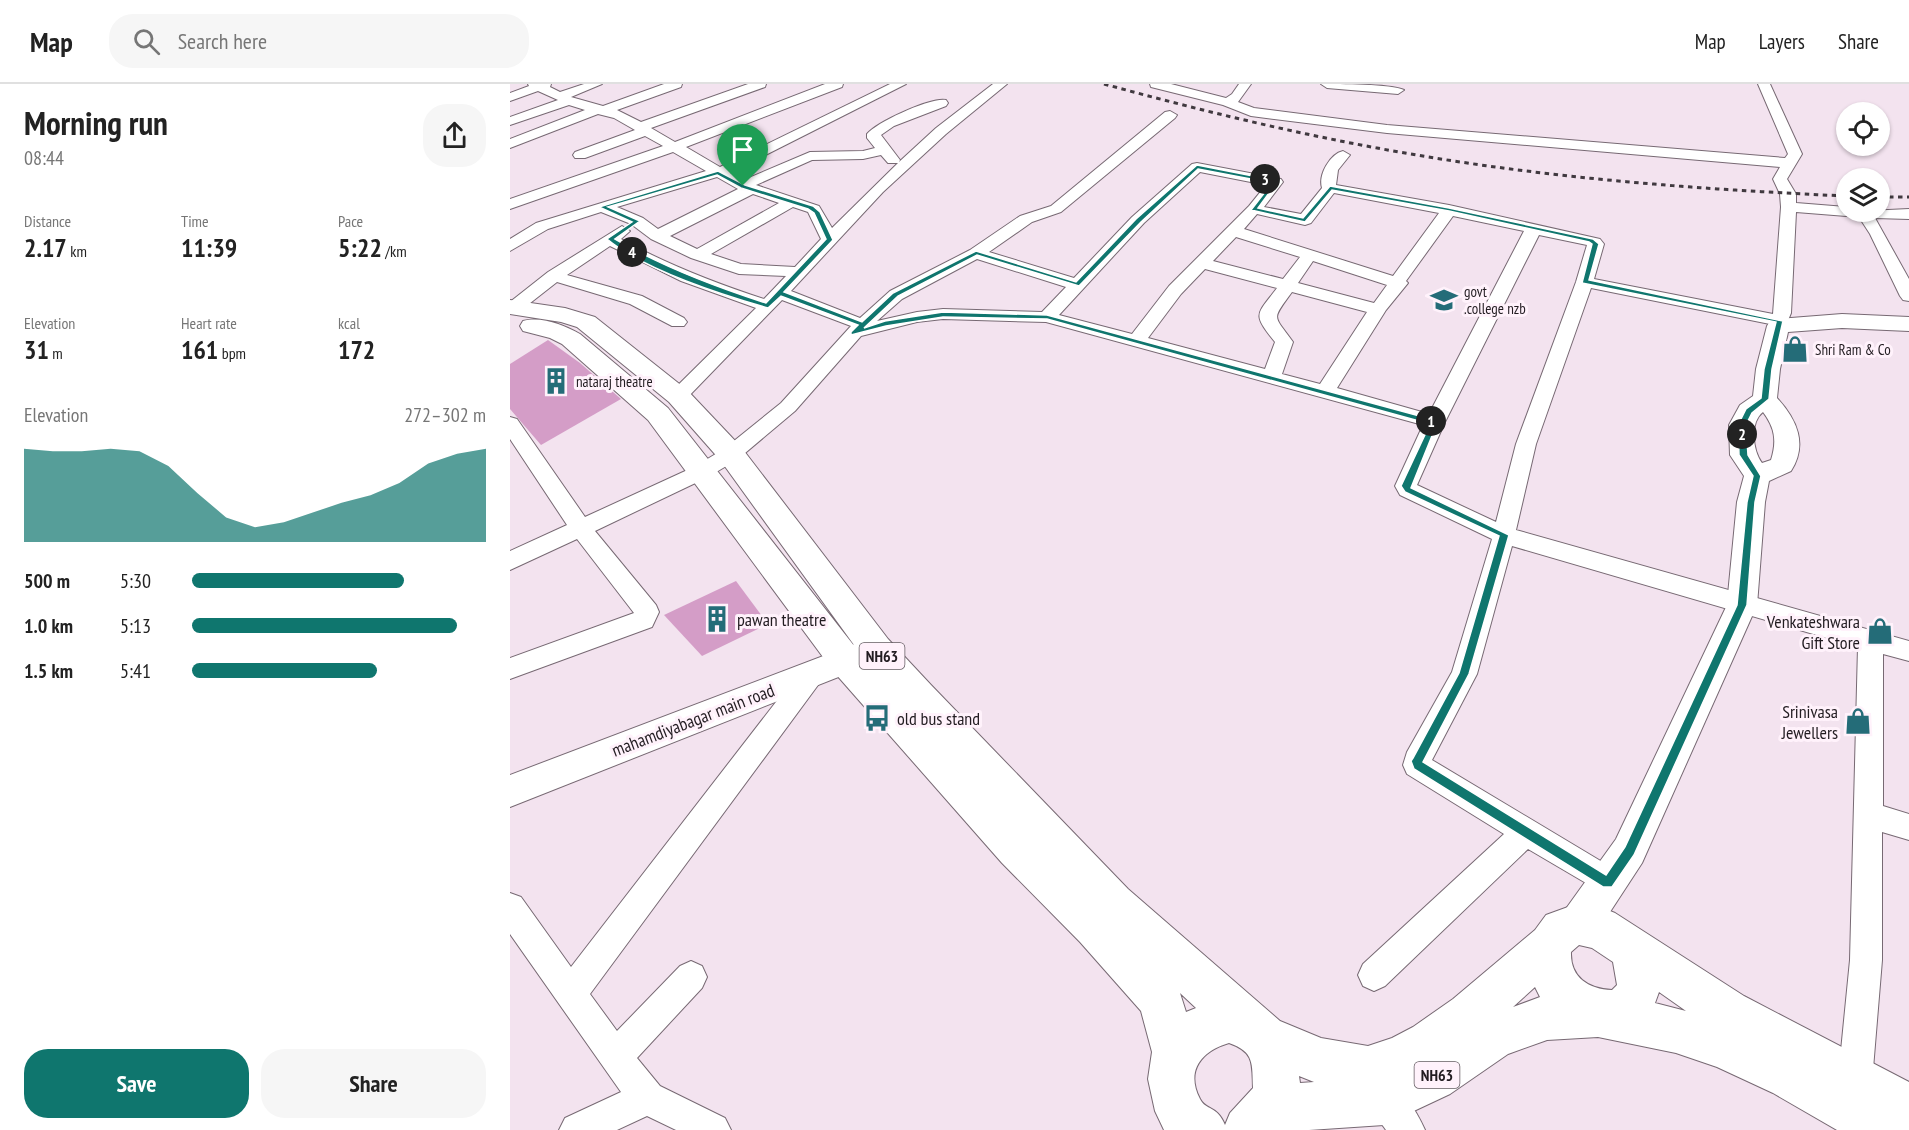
<!DOCTYPE html>
<meta charset="utf-8">
<style>
:root{--surface:#fff;--page:#f6f6f6;--text:#222;--muted:#767676;--line:#e0e0e0;--accent:#0f766e}
body{margin:0;font-family:"PT Sans Narrow",sans-serif;background:var(--page);color:var(--text);height:100vh;display:flex;flex-direction:column;font-size:22px;white-space:nowrap}
*{box-sizing:border-box;margin:0}
p{font-size:20px;color:var(--muted)}
.icon{flex:none;width:33px;height:33px;fill:none;stroke:currentColor;stroke-width:2;stroke-linecap:round;stroke-linejoin:round}
.map{position:relative;flex:1;overflow:hidden}
.side{display:flex;flex-direction:column;background:var(--surface);width:510px}
.side>*{flex:none}
.controls{position:absolute;left:1326px;top:18px;display:grid;gap:12px}
.controls a{display:grid;place-items:center;width:54px;height:54px;border-radius:50%;background:var(--surface);box-shadow:0 2px 4px #0004;font-size:30px}
.pin{position:absolute;display:grid;place-items:center;width:51px;height:51px;color:#fff;margin:-62px -26px;border-radius:50% 50% 50% 0;rotate:-45deg;box-shadow:0 0 6px #0007}
.pin .icon{rotate:45deg}
.km{position:absolute;width:30px;height:30px;margin:-15px;border-radius:50%;background:#222;color:#fff;font-size:16px;line-height:30px;text-align:center}
.round{display:grid;place-items:center;flex:none;width:63px;height:63px;border-radius:24px;background:var(--page)}
.headline{display:flex;align-items:center;justify-content:space-between;height:102px;padding:0 24px}
h1{font-size:33px;font-weight:600;line-height:45px}
.figures{display:grid;grid-template-columns:repeat(3,1fr);gap:9px;height:102px;padding:6px 24px}
.figures div{display:grid;align-content:center}
.figures b{font-size:26px;font-weight:600}
.figures small{font-size:16px;font-weight:400}
.figures p{font-size:16px}
.chart{height:168px;padding:12px 24px}
.chart p{display:flex;justify-content:space-between}
.chart svg{width:100%;height:108px;margin-top:6px;fill:var(--accent);opacity:.7}
.primary-button{display:flex;gap:12px;margin-top:auto;padding:12px 24px}
.primary-button a{flex:1;height:69px;border-radius:24px;background:var(--accent);color:#fff;font-size:24px;font-weight:600;line-height:69px;text-align:center}
.primary-button a+a{background:var(--page);color:var(--text)}
ul{padding:0 24px;list-style:none;font-size:20px}
li{display:grid;grid-template-columns:96px 72px 1fr;align-items:center;height:45px}
li i{height:15px;border-radius:8px;background:var(--accent)}
header{display:flex;align-items:center;gap:36px;box-sizing:border-box;height:84px;padding:0 30px;background:var(--surface);border-bottom:2px solid var(--line)}
header strong{font-size:28px}
nav{display:flex;gap:33px;margin-inline-start:auto;font-size:21px}
.search{width:420px;height:54px;background:var(--page);display:flex;align-items:center;gap:15px;box-sizing:border-box;padding:0 21px;border-radius:24px;color:var(--muted);font-size:22px}
main{display:flex;flex:1;min-height:0}
.map>svg:first-child{display:block}
.building{fill:#d49dc7}
.lines{fill:none;stroke-linecap:round;stroke-linejoin:round}
.minor-casing{stroke:#776973;stroke-width:2}
.major-casing{stroke:#776973;stroke-width:2}
.highway-casing{stroke:#776973;stroke-width:2}
.minor{fill:#fff;fill-rule:evenodd}
.major{fill:#fff;fill-rule:evenodd}
.highway{fill:#fff;fill-rule:evenodd}
.rail{stroke:#40393f;stroke-width:3;stroke-dasharray:4.5 4.5;stroke-linecap:butt}
.route{fill:#0f766e;stroke:#fff;stroke-width:1.5;fill-rule:evenodd}
.labels{text-anchor:middle;dominant-baseline:central;stroke-width:6;stroke-linejoin:round;paint-order:stroke}
.far-poi-label{font-size:15px;fill:#221c21;stroke:#fff2fb;text-anchor:start}
.shield{fill:#fff2fb;stroke:#645c62;stroke-width:1.5}
.shield-label{font-size:16px;font-weight:bold;fill:#221c21}
.poi-label{font-size:18px;fill:#221c21;stroke:#fff2fb;text-anchor:start}
.street-label{font-size:18px;fill:#221c21;stroke:#fff2fb}
</style>
<header>
<strong>Map</strong>
<div class="search"><svg class="icon" aria-label="search" viewBox="0 0 24 24"><circle cx="10" cy="10" r="6"/><path d="M15 15l6 6"/></svg>Search here</div>
<nav><a>Map</a><a>Layers</a><a>Share</a></nav>
</header>
<main>
<section class="side">
<div class="headline"><div><h1>Morning run</h1><p>08:44</p></div><a class="round"><svg class="icon" aria-label="share" viewBox="0 0 24 24"><path d="M12 15V3M7 8l5-5 5 5M5 13v7h14v-7"/></svg></a></div>
<div class="figures">
<div><p>Distance</p><b>2.17<small> km</small></b></div>
<div><p>Time</p><b>11:39</b></div>
<div><p>Pace</p><b>5:22<small> /km</small></b></div>
</div>
<div class="figures">
<div><p>Elevation</p><b>31<small> m</small></b></div>
<div><p>Heart rate</p><b>161<small> bpm</small></b></div>
<div><p>kcal</p><b>172</b></div>
</div>
<div class="chart"><p><span>Elevation</span>272–302 m</p>
<svg viewBox="0 0 160 44" preserveAspectRatio="none"><path d="M0 44V6L10 7L20 7L30 6L40 7L50 13L60 24L70 34L80 38L90 36L100 32L110 28L120 25L130 20L140 12L150 8L160 6V44z"/></svg>
</div>
<ul>
<li><b>500 m</b>5:30<i style="width:72%"></i></li>
<li><b>1.0 km</b>5:13<i style="width:90%"></i></li>
<li><b>1.5 km</b>5:41<i style="width:63%"></i></li>
</ul>
<div class="primary-button"><a>Save</a><a>Share</a></div>
</section>
<div class="map">
<svg width="1399" height="1046" viewBox="0 0 1399 1046">
<rect width="100%" height="100%" fill="#f3e3ef"/>
<g class="building">
<polygon points="38,256 70,279 111,315 31,361 0,325 0,280"/>
<polygon points="226,497 258,540 192,572 154,531"/>
</g>
<g class="lines">
<defs>
<g id="minor">
<path d="M18,0H41L40,3L50,8L74,0H92L61,13L93,22L154,0H172L171,3L107,26L131,38L238,0H256L255,3L141,44L165,58L315,0H333L332,3L176,63L210,83L380,0H396L220,89L234,96L300,68L353,67L365,64L357,54V50C367,38 421,13 436,16L438,19L436,22L384,42L371,51L390,76L389,78L426,44L483,0H497L436,50L373,108L281,207L350,234L380,207L460,166L510,132L541,122L655,28L660,27L667,31L665,34L551,128L522,138L479,168L564,194L622,133L682,80L687,79L771,95L773,98L754,123L791,130L812,104C808,91 820,70 833,67L840,71L828,86L826,101L939,121L1090,155L1094,160L1084,195L1263,230L1271,123L1270,110L1263,95L1270,83L877,49L741,32L713,21L641,3L640,0H661L716,14L722,10L729,0H741L728,18L744,24L877,41L1275,74L1278,70L1248,0H1260L1292,70L1277,95L1286,110V119L1336,123V128L1399,125V135L1365,134L1399,195V217L1393,216L1390,212L1360,150L1349,133L1286,128L1281,229L1274,246H1262L1260,240L1081,204L1026,360L1006,446L1399,557V577L1373,570V722L1399,730V756L1372,748V876L1362,997L1357,1009L1345,1014L1333,1009L1328,997L1340,876L1348,563L1002,462L967,590L922,676L1109,788L1113,798L1109,808L1098,812L1018,765L875,902L864,907L853,902L848,891L853,880L994,750L897,690L893,681L897,668L942,588L982,455L890,411L885,402L913,341L536,238L433,235L407,238L351,252L285,327L228,375L198,393L85,447L146,521L149,528L142,543L0,595V574L124,529L67,455L0,486V467L57,441L0,355V333L7,335L75,433L184,383L214,365L271,319L341,242L272,216L175,316H161L158,312L161,308L246,224L171,197L100,162L57,191L132,212L174,234L177,238L174,242H162L120,220L47,198L10,227H0V218L38,188L112,142L120,147L111,155C156,180 205,199 254,215L276,192L229,190L181,174L141,155L121,140L91,128L38,145L0,167V155L26,139L196,87L163,68L0,125V115L153,62L135,52L75,74H65L63,71L65,68L125,46L104,34L88,30L0,64V55L75,26L59,21L0,41V33L48,16L28,7L0,17V9L19,2ZM371,71L378,79H388L322,144L309,122L246,101L302,76L353,75ZM690,88L756,101L739,122L659,202L622,250L549,231L634,139ZM207,93L228,105L148,145L133,134L107,123ZM824,109L929,129L883,192L734,145L747,130L795,141L801,139ZM243,110L269,119L187,165L160,152ZM283,123L298,128L311,155L285,183L231,180L201,170ZM943,132L1014,147L919,330L827,304L876,226L898,199L896,197ZM1029,151L1077,161L1066,198L1006,360L986,438L907,401L935,338ZM726,153L790,173L773,195L703,177ZM467,175L556,203L532,228L433,225L407,228L367,237L392,215ZM803,177L877,201L864,219L788,199ZM695,185L767,204C746,232 742,229 765,258L755,285L638,254L671,210ZM782,208L857,228L810,300L772,290L783,258C763,230 761,237 782,208Z"/>
<path d="M811,0C829,0 882,0 894,6L888,10L817,4Z"/>
<polygon points="302,580 311,583 315,590 311,597 80,910 107,947 170,882 181,877 192,882 197,893 192,904 127,974 150,1002 215,1034 221,1046 166,1046 137,1032 107,1046 49,1046 55,1034 111,1008 0,850 0,809 11,813 61,883 293,583"/>
<path d="M870,992C890,1000 906,1026 915,1046H876L858,1021L853,1009L858,997Z"/>
</g>
<g id="major">
<path d="M1332,230L1399,233V247L1332,244L1278,248L1270,285L1267,314C1287,336 1298,360 1281,387L1259,397L1255,418L1247,521L1132,779L1083,854L1069,859L1055,854L1050,840L1055,826L1106,755L1217,521L1227,418L1234,392L1220,371L1219,341L1230,321L1243,312L1246,285L1257,242L1260,237L1268,235ZM1253,328C1265,344 1267,357 1261,376L1252,379C1243,367 1239,339 1253,328Z"/>
<polygon points="358,555 369,559 374,568 369,577 0,723 0,691"/>
</g>
<path id="highway" d="M0,216L55,224L85,233L177,306L231,363L378,555L421,601L618,805L770,937L811,954L858,962L882,954L903,943L943,915L1025,846L1036,831L1069,819L1090,823L1105,829L1234,912L1399,998V1046H1327L1263,1009L1207,983L1166,969L1088,953L1037,956L998,970L940,1010L874,1041L799,1046H654L645,1027L638,995L642,968L631,927L570,858L492,779L324,588L138,336L52,260L40,254L13,247L10,242L13,237C31,232 54,241 70,250L158,324L352,572L211,377L159,318L67,243L51,238L0,230ZM1069,861L1082,864L1103,878L1107,901L1102,906C1078,905 1060,893 1061,868ZM1025,903L1030,913L1003,923ZM1149,908L1176,927L1145,919ZM670,909L686,924L676,928ZM719,959C745,968 742,980 743,1004L720,1029L715,1041C707,1021 696,1027 690,1015C675,986 692,967 719,959ZM789,992L804,998L790,999Z"/>
</defs>
<use href="#minor" class="minor-casing"/>
<use href="#major" class="major-casing"/>
<use href="#highway" class="highway-casing"/>
<use href="#minor" class="minor"/>
<use href="#major" class="major"/>
<use href="#highway" class="highway"/>
<g class="rail">
<path d="M594,0C685,25 775,47 867,64C1022,93 1179,105 1336,112"/>
<polyline points="1370,113 1399,113"/>
</g>
</g>
<path class="route" d="M687,81L768,97L748,124L793,134L820,102L939,124L1083,155L1089,160L1079,196L1273,237L1262,285L1259,315L1242,329L1236,341L1238,371L1251,392L1245,418L1237,521L1124,771L1102,803H1093L904,685L901,677L903,674L949,589L989,452L895,408L891,402L920,340L537,235L433,233L376,242L341,251V248L348,241L271,212L258,224C209,210 136,187 97,155L122,138L89,123L208,87L235,101L303,122L310,128L323,156L274,208L352,238L383,209L466,167L566,198L626,135ZM688,85L762,99L741,126L795,138L822,106L939,127L1079,158L1082,160L1072,199L1266,238L1254,285L1251,314L1236,325L1228,341L1229,371L1243,392L1237,418L1227,521L1115,763L1096,791L913,678L959,590L999,451L901,404L928,337L537,231L433,228L375,237L354,244L388,212L467,171L569,202L631,138ZM207,91L231,104L298,125L304,129L316,155L256,219C203,202 153,183 105,155L130,137L98,123Z"/>
<defs>
<symbol id="university-bare" viewBox="-9 -9 18 18"><path d="M0-5L7-2L0 1L-7-2ZM-4 1L0 2.5L4 1V4Q0 6-4 4Z" fill="#246c78" stroke="#fff2fb" stroke-width="2.5" paint-order="stroke"/></symbol>
<symbol id="shop-bare" viewBox="-9 -9 18 18"><path d="M-5-2.5h2.3a2.7 3.5 0 0 1 5.4 0H5L5.5 6h-11ZM-1.5-2.5h3a1.5 2.3 0 0 0-3 0Z" fill="#246c78" stroke="#fff2fb" stroke-width="2.5" paint-order="stroke"/></symbol>
<symbol id="building-bare" viewBox="-9 -9 18 18"><path d="M-4-6H4V6H1V3H-1V6H-4ZM-2.5-4.3h1.7v1.8h-1.7ZM.8-4.3h1.7v1.8H.8ZM-2.5-1h1.7V.8h-1.7ZM.8-1h1.7V.8H.8Z" fill="#246c78" stroke="#fff2fb" stroke-width="2.5" paint-order="stroke"/></symbol>
<symbol id="bus-bare" viewBox="-9 -9 18 18"><path d="M-5-6H5V4H4V6H2V4H-2V6H-4V4H-5ZM-3.5-4V0h7V-4ZM-3.5 1.2v1.5H-2V1.2ZM2 1.2v1.5H3.5V1.2Z" fill="#246c78" stroke="#fff2fb" stroke-width="2.5" paint-order="stroke"/></symbol>
</defs>
<g fill-rule="evenodd">
<use href="#university-bare" x="915" y="197" width="38" height="38"/>
<use href="#shop-bare" x="1266" y="246" width="38" height="38"/>
<use href="#building-bare" x="27" y="278" width="38" height="38"/>
<use href="#building-bare" x="188" y="516" width="38" height="38"/>
<use href="#shop-bare" x="1351" y="528" width="38" height="38"/>
<use href="#bus-bare" x="348" y="615" width="38" height="38"/>
<use href="#shop-bare" x="1329" y="618" width="38" height="38"/>
</g>
<g class="labels">
<g class="far-poi-label">
<text x="954" y="207">govt<tspan x="954" dy="17">.college nzb</tspan></text>
<text x="1305" y="265">Shri Ram &amp; Co</text>
<text x="66" y="297">nataraj theatre</text>
</g>
<g class="shield">
<rect x="349.5" y="559" width="45" height="26" rx="4.5"/>
<rect x="904.5" y="978" width="45" height="26" rx="4.5"/>
</g>
<g class="shield-label">
<text x="372" y="572">NH63</text>
<text x="927" y="991">NH63</text>
</g>
<g class="poi-label">
<text x="227" y="535">pawan theatre</text>
<text x="1350" y="537" text-anchor="end">Venkateshwara<tspan x="1350" dy="21">Gift Store</tspan></text>
<text x="1328" y="627" text-anchor="end">Srinivasa<tspan x="1328" dy="21">Jewellers</tspan></text>
<text x="387" y="634">old bus stand</text>
</g>
<g class="street-label">
<text transform="translate(183 636) rotate(-21)">mahamdiyabagar main road</text>
</g>
</g>
</svg>
<div class="controls">
<a><svg class="icon" aria-label="locate" viewBox="0 0 24 24"><circle cx="12" cy="12" r="6"/><path d="M12 2v4M12 18v4M2 12h4M18 12h4"/></svg></a>
<a><svg class="icon" aria-label="layers" viewBox="0 0 24 24"><path d="M12 4l9 5-9 5-9-5zM3 14l9 5 9-5"/></svg></a>
</div>
<div class="pin" style="left:233px;top:102px;background:#1e9e55"><svg class="icon" aria-label="arrive" viewBox="0 0 24 24"><path d="M6 21V4h12l-3 4 3 4H6"/></svg></div>
<b class="km" style="left:921px;top:337px">1</b>
<b class="km" style="left:1232px;top:350px">2</b>
<b class="km" style="left:755px;top:95px">3</b>
<b class="km" style="left:122px;top:168px">4</b>
</div>
</main>
